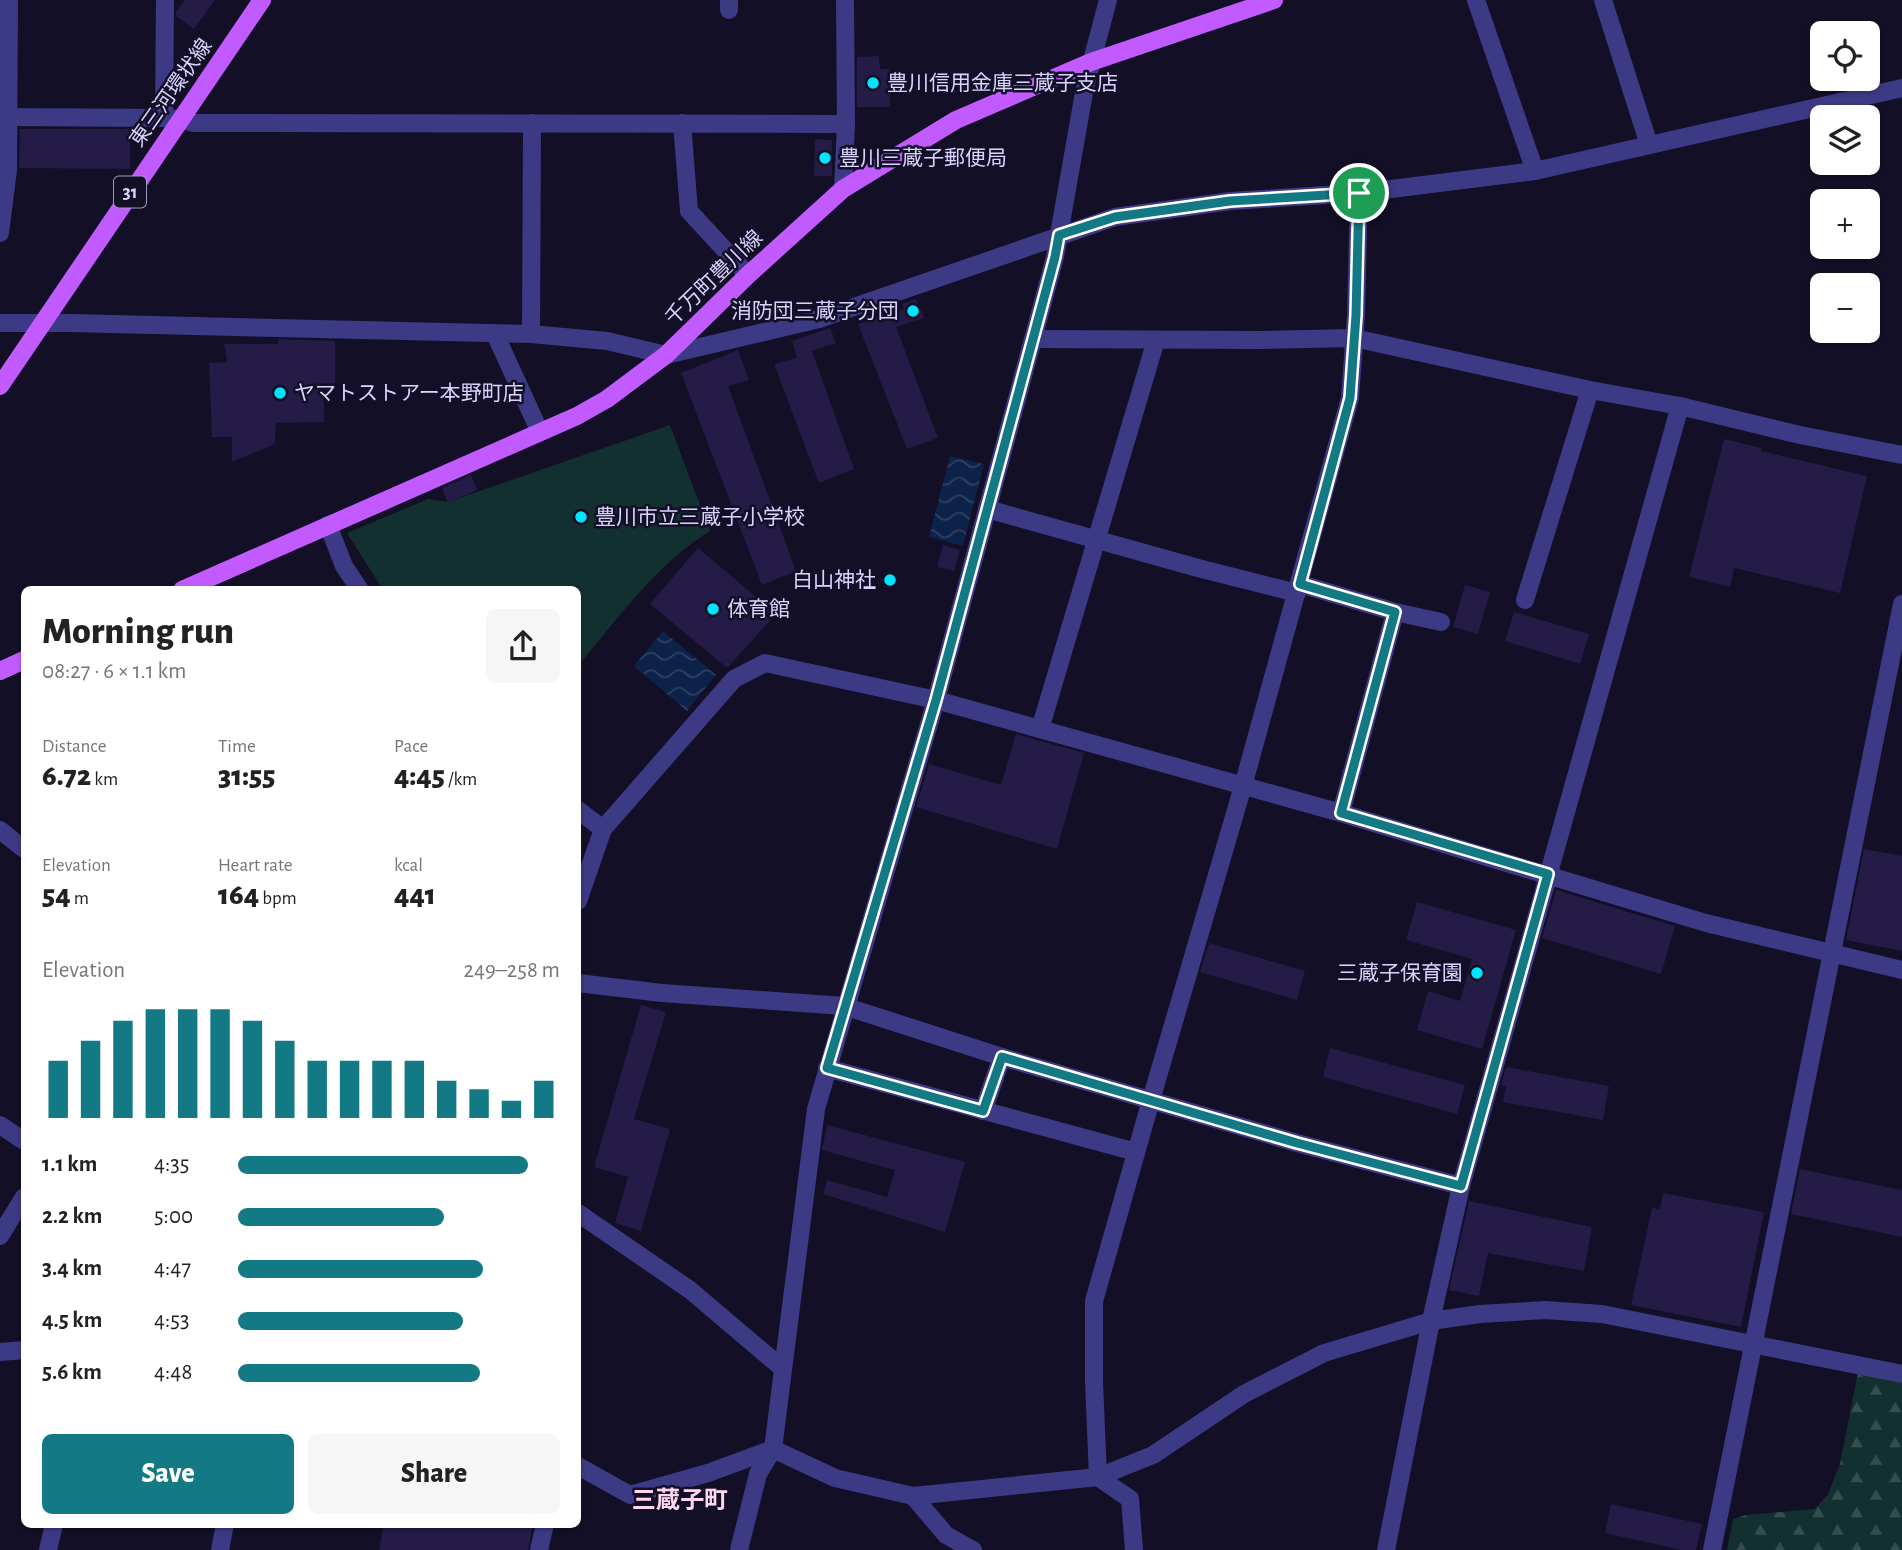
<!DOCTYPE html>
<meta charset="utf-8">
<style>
:root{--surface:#fff;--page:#f6f6f6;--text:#222;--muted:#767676;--accent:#137a85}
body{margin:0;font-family:"Alegreya Sans","Noto Sans JP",sans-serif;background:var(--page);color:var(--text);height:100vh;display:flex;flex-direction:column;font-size:26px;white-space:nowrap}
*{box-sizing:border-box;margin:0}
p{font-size:23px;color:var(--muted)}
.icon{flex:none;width:38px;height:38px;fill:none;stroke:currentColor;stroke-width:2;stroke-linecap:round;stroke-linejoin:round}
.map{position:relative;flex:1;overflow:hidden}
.sheet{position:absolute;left:21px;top:586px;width:560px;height:942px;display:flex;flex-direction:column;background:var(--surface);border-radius:10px;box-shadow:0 2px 5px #0004}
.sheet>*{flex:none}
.controls{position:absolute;left:1810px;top:21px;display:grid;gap:14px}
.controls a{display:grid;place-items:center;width:70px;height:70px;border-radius:10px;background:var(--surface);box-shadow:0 2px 5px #0004;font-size:35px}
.pin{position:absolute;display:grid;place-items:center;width:60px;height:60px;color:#fff;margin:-30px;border:4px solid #fff;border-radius:50%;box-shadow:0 2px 7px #0007}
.round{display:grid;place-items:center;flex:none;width:74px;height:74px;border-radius:10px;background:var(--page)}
.overview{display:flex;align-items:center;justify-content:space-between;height:119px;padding:0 21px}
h1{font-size:38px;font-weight:800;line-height:52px}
.stats{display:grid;grid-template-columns:repeat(3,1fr);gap:10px;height:119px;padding:7px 21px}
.stats div{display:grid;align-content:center}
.stats b{font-size:30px;font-weight:800}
.stats small{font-size:19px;font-weight:400}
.stats p{font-size:19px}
.chart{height:196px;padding:14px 21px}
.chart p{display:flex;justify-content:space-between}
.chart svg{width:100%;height:126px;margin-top:7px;stroke:var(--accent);stroke-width:6}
.action{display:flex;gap:14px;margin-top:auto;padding:14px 21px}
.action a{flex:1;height:80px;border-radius:10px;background:var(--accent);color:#fff;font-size:28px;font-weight:800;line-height:80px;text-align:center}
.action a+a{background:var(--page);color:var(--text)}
ul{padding:0 21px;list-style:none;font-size:23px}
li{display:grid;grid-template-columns:112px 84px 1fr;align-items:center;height:52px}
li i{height:18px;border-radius:9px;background:var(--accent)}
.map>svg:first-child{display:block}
.green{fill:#12302f}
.forest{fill:url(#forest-firs)}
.water{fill:url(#water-waves)}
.building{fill:#241b47}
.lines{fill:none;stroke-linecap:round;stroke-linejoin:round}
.minor{stroke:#3d3a85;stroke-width:18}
.major{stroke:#c25bff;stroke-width:18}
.route-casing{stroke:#fff;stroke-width:14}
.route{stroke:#137a85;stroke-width:9}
.poi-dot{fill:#00e5ff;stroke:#130f26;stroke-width:2.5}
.labels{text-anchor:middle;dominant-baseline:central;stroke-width:5;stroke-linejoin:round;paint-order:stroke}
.shield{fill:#130f26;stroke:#9e99be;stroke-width:2}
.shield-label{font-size:19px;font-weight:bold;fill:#d9d4ff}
.poi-label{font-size:21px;fill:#d9d4ff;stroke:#130f26;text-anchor:start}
.street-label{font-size:21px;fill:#d9d4ff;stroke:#130f26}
.quarter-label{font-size:24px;font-weight:bold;fill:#ffd6f0;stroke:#130f26}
</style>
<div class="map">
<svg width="1902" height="1550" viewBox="0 0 1902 1550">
<defs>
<pattern id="forest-firs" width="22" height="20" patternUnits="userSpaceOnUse" patternTransform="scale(1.75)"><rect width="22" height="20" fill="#12302f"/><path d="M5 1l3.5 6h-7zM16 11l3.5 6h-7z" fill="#344d4e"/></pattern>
<pattern id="water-waves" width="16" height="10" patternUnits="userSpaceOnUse" patternTransform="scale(1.75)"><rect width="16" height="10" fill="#0c2248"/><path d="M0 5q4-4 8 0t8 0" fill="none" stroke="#2f4163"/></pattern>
</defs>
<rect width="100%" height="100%" fill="#130f26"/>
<path class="green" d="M670,425L710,531C657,564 618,618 578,666V590H383L347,533L428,499L448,502Z"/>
<polygon class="forest" points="1858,1372 1902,1380 1902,1550 1727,1550 1733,1519 1746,1515 1815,1509 1828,1494 1840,1464"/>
<g class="water">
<polygon points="950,456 984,464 963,546 929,537"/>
<polygon points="663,631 716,675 687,711 634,666"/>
</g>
<g class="building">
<polygon points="185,0 215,0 194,29 176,16 176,12"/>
<polygon points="879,56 880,69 889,69 890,107 857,107 857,57"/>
<polygon points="20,129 130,129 130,169 19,168"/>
<polygon points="815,139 832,140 832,176 814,176"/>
<polygon points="916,299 924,318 896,327 938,438 907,449 858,324 904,309 902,304"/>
<polygon points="830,328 836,343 812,351 854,469 819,483 774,364 797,358 792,341"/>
<polygon points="278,339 335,341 335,389 324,388 324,422 276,423 275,444 232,462 232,437 212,437 209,363 227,362 224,344 278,344"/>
<polygon points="738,350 749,380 728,386 796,571 762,585 681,373"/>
<polygon points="1724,439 1762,448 1761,451 1867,476 1840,593 1734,568 1730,587 1689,577"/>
<polygon points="471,475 477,490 448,503 442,488"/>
<polygon points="943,545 960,550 954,571 937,567"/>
<polygon points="698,548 776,614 727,668 650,604"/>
<polygon points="1465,585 1490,592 1478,634 1453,627"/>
<polygon points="1514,612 1589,634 1580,664 1505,641"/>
<polygon points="1016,734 1084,753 1057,849 916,807 929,764 1001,785"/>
<polygon points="1864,849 1902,856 1902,951 1846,940"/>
<polygon points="1556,890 1675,926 1661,974 1542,938"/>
<polygon points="1417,902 1516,930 1482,1049 1417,1030 1428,991 1460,1001 1472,959 1406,940"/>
<polygon points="1209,943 1305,971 1297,1000 1200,972"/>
<polygon points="641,1005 666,1012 634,1119 670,1129 641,1231 615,1223 628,1177 594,1167"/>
<polygon points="1330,1048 1465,1085 1457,1114 1323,1077"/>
<polygon points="1506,1067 1609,1086 1603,1120 1503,1102 1506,1086 1501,1085"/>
<polygon points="827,1125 965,1162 945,1232 823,1194 827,1180 887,1197 895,1170 822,1150"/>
<polygon points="1800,1169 1902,1190 1902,1237 1791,1214"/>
<polygon points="1663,1193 1764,1212 1741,1327 1631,1305 1652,1208 1660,1209"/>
<polygon points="1469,1201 1592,1227 1584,1271 1488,1253 1479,1296 1449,1290"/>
<polygon points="1611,1504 1702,1524 1696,1550 1682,1550 1605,1533"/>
<polygon points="384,1524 533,1524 528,1550 379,1550"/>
</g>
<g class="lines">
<g class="minor">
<polyline points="1476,0 1535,171"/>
<polyline points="1603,0 1649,145"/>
<polyline points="729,10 729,0"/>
<polyline points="0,117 164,118 180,119 193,123 846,124"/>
<polyline points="164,118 165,0"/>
<polyline points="682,123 689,211 748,275"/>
<polyline points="843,189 846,124 845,0"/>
<polyline points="0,233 8,170 9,0"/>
<polyline points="0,323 70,323 531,334 607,341 666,355 819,319 1115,217 1230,201 1359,193 1535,171 1902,88"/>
<polyline points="495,334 540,432"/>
<polyline points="531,334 532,123"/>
<polyline points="1033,339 1263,340 1354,338 1590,390 1680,406 1800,435 1902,455"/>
<polyline points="987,509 1198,568 1297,593"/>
<polyline points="328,525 344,566 360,590"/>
<polyline points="1300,584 1395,612 1441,622"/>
<polyline points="1525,600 1590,390"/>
<polyline points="1040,729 1156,340"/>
<polyline points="578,810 603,829"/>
<polyline points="1341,813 1395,612"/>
<polyline points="0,830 24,849"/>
<polyline points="578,901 603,829 734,679 765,663 936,700 1341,813 1706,923 1902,970"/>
<polyline points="578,983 662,993 844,1006 1002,1057 1297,1143 1461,1186"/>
<polyline points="827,1068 1136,1152"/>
<polyline points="983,1111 1002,1057"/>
<polyline points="0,1125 24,1141"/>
<polyline points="578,1213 690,1290 782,1368"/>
<polyline points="0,1236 24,1197"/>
<polyline points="0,1352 24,1350"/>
<polyline points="578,1466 630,1495 708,1473 773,1449 835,1478 913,1496 1098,1477 1153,1455 1244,1394 1324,1353 1431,1321 1480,1314 1545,1310 1602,1314 1902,1374"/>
<polyline points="1098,1477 1094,1382 1094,1301 1151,1100 1243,786 1350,398 1356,315 1359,193"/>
<polyline points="1098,1477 1130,1499 1134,1550"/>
<polyline points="913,1496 946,1535 973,1550"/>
<polyline points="48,1550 54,1524"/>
<polyline points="220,1550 225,1524"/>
<polyline points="539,1550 545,1524"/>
<polyline points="739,1550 758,1474 773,1449 816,1109 936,700 1055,257 1085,87 1108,0"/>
<polyline points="1386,1550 1431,1321 1461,1186 1680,406"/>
<polyline points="1712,1550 1902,604"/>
</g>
<g class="major">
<polyline points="0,386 262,0"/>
<polyline points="182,590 577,416 607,399 666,355 748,275 843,189 956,120 1091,62 1274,0"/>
<polyline points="0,671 24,660"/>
</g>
</g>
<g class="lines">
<defs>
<polygon id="route" points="1359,193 1356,315 1350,398 1300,584 1395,612 1341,813 1548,874 1461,1186 1297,1143 1002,1057 983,1111 827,1068 936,700 1055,257 1059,235 1115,217 1230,201"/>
</defs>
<use href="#route" class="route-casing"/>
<use href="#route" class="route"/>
</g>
<g class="poi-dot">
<circle cx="873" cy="83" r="7"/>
<circle cx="825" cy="158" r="7"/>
<circle cx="913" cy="311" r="7"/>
<circle cx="280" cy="393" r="7"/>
<circle cx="581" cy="517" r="7"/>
<circle cx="890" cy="580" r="7"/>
<circle cx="713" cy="609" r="7"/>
<circle cx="1477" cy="973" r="7"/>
</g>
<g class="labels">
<rect class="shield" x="114" y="176.5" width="32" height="31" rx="5"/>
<g class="shield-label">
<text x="130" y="192">31</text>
</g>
<g class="poi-label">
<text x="887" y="83">豊川信用金庫三蔵子支店</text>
<text x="839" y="158">豊川三蔵子郵便局</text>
<text x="899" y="311" text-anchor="end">消防団三蔵子分団</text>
<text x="294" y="393">ヤマトストアー本野町店</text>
<text x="595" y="517">豊川市立三蔵子小学校</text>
<text x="876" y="580" text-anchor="end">白山神社</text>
<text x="727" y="609">体育館</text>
<text x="1463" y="973" text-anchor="end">三蔵子保育園</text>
</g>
<g class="street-label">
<text transform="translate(171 93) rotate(-55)">東三河環状線</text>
<text transform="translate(714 278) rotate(-44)">千万町豊川線</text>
</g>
<g class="quarter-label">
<text x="680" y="1501">三蔵子町</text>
</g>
</g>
</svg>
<div class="controls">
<a><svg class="icon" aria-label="locate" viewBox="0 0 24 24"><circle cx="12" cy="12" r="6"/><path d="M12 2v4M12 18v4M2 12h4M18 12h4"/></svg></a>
<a><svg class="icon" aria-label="layers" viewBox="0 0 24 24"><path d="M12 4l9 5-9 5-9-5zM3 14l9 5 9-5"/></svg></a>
<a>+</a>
<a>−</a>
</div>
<div class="pin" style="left:1359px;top:193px;background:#1e9e55"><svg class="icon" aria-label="arrive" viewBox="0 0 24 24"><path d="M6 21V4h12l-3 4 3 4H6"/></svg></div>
<section class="sheet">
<div class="overview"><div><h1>Morning run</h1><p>08:27 · 6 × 1.1 km</p></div><a class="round"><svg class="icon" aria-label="share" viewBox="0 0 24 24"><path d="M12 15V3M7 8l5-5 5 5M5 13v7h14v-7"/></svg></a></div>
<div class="stats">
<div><p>Distance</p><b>6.72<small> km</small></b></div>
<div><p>Time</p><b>31:55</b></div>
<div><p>Pace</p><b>4:45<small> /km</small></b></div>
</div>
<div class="stats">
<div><p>Elevation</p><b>54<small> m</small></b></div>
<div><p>Heart rate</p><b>164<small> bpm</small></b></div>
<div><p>kcal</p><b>441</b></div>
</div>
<div class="chart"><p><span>Elevation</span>249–258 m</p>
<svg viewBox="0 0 160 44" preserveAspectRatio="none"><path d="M5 44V24M15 44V17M25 44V10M35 44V6M45 44V6M55 44V6M65 44V10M75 44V17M85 44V24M95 44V24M105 44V24M115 44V24M125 44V31M135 44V34M145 44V38M155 44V31"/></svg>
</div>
<ul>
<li><b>1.1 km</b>4:35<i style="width:90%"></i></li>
<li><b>2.2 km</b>5:00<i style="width:64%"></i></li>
<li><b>3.4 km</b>4:47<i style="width:76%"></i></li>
<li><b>4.5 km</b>4:53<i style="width:70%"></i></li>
<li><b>5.6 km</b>4:48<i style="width:75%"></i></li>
</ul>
<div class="action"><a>Save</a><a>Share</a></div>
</section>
</div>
